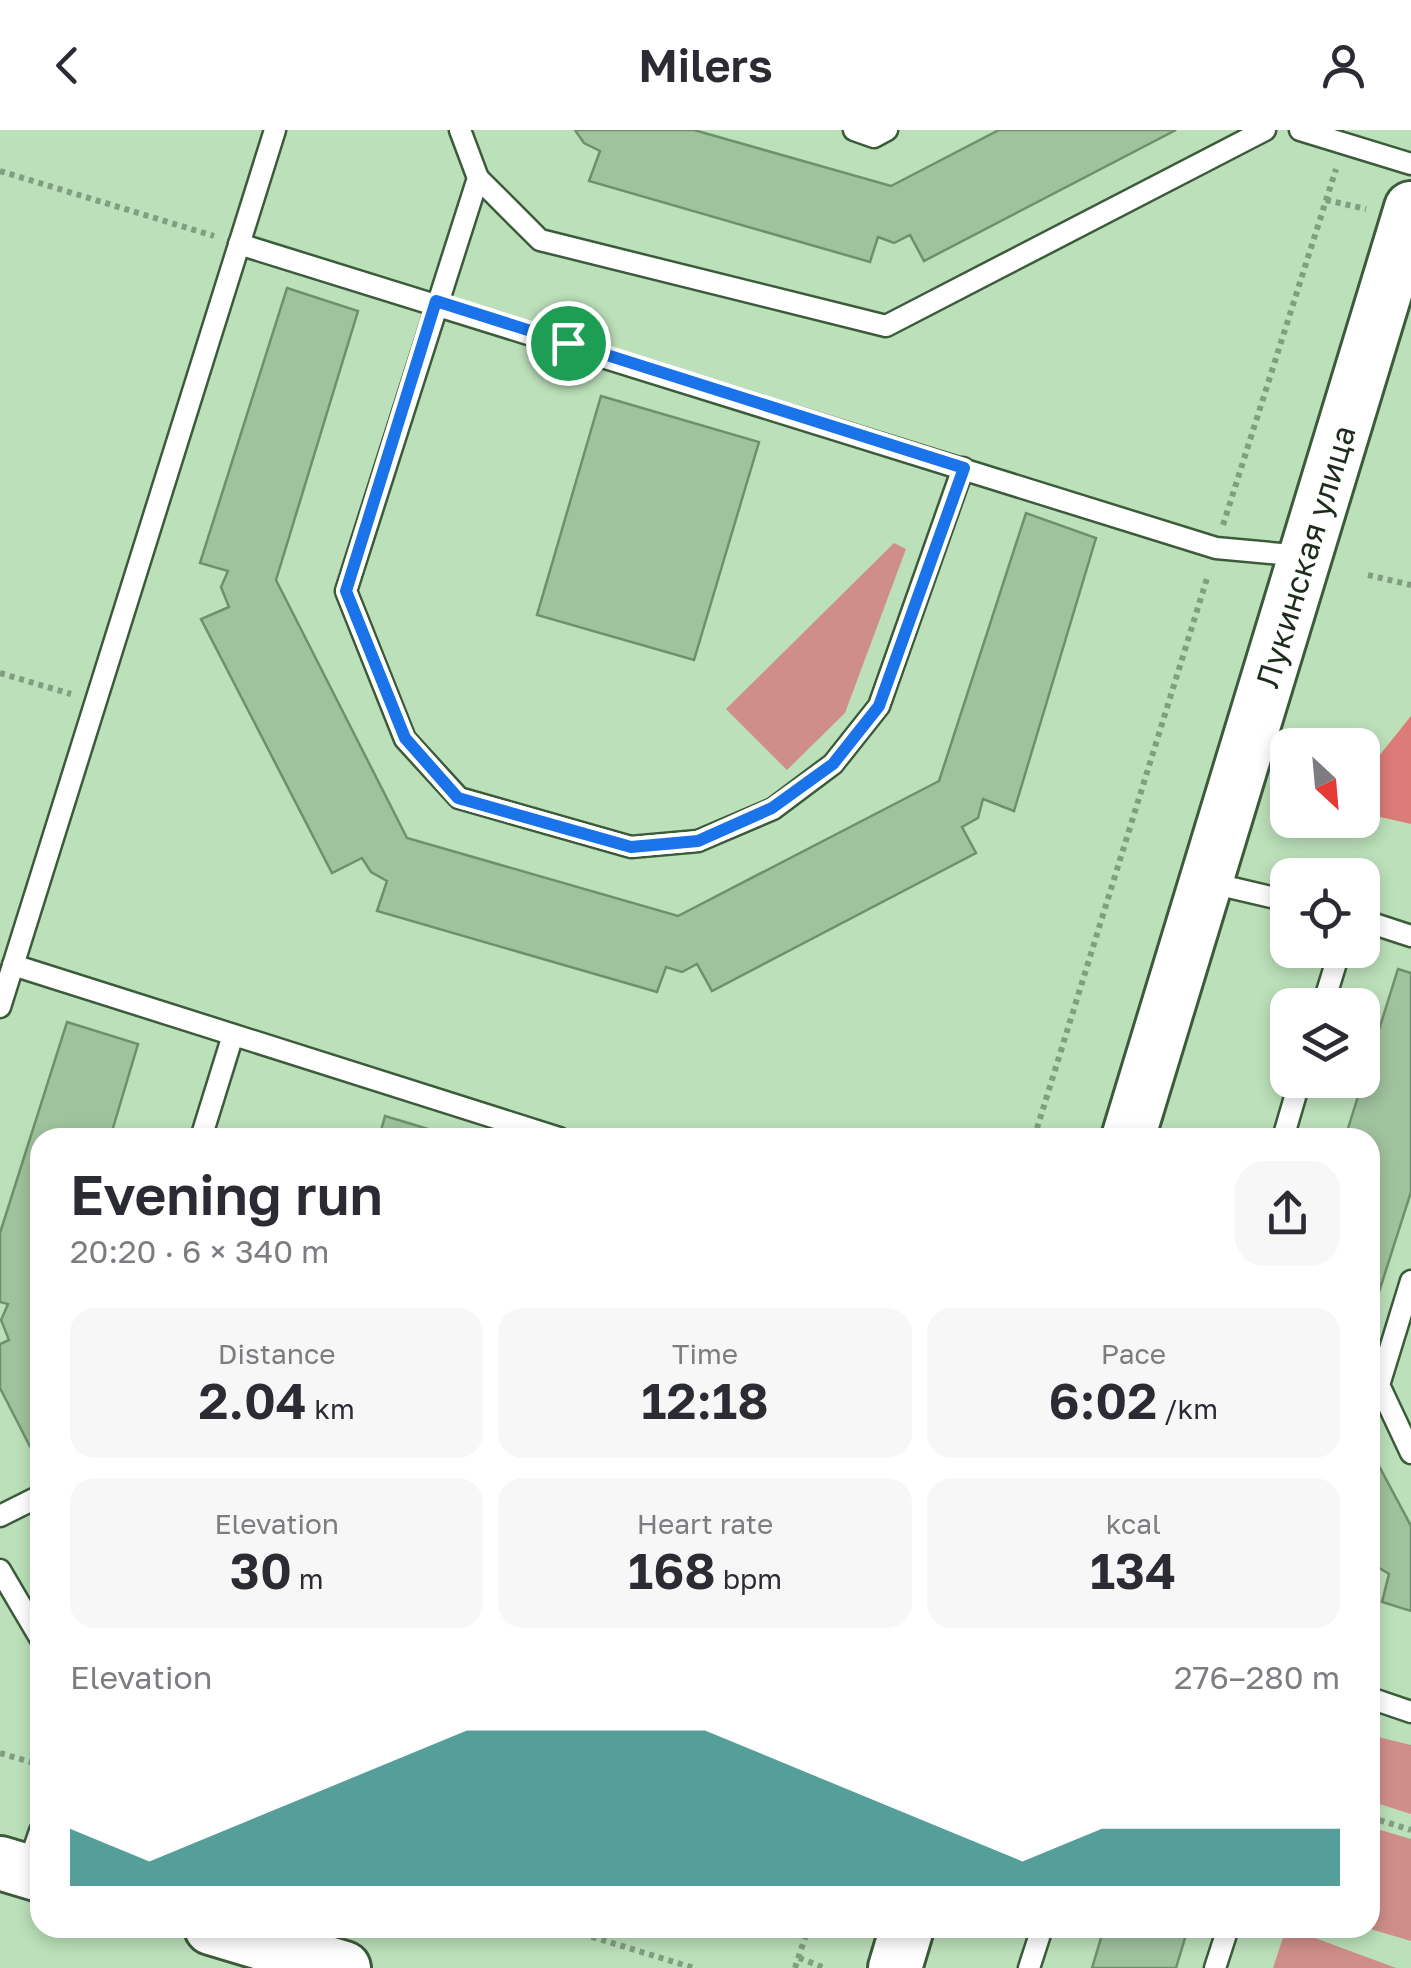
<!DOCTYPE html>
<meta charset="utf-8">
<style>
:root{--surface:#fff;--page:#f7f7f7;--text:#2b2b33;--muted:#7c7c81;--accent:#0f766e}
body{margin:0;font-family:"Golos Text",sans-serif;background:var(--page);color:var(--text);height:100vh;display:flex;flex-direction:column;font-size:38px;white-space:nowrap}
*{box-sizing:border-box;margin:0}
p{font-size:32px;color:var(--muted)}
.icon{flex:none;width:55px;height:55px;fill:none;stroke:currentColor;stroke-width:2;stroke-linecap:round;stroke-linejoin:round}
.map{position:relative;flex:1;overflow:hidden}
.details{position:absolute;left:30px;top:998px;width:1350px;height:810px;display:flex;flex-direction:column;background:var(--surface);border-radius:30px;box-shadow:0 5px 15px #0003}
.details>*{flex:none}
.needle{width:65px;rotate:154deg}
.fabs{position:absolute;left:1270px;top:598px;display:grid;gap:20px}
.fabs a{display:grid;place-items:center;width:110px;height:110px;border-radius:20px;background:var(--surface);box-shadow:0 5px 15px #0003;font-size:50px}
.pin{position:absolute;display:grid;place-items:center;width:85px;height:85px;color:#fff;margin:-42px;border:5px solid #fff;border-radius:50%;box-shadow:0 2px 10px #0007}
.round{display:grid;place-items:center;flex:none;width:105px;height:105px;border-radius:30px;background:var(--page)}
.headline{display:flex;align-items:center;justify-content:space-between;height:170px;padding:0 40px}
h1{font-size:55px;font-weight:600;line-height:75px}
.metrics{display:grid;grid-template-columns:repeat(3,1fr);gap:15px;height:170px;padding:10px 40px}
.metrics div{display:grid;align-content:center;border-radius:25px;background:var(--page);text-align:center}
.metrics b{font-size:50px;font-weight:600}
.metrics small{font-size:28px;font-weight:400}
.metrics p{font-size:28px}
.chart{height:280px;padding:20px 40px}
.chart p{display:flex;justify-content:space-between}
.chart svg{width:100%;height:180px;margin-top:10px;fill:var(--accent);opacity:.7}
header{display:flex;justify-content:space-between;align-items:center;height:130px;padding:0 40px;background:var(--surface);font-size:45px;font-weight:600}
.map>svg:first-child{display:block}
.green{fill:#d08e8a}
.forest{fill:#dc7c78}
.building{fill:#a0c29d;stroke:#6f906d;stroke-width:2.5}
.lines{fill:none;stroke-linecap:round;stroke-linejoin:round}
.service-casing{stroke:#3c5b3b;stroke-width:25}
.tertiary-casing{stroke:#3c5b3b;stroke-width:58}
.path{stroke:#829e81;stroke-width:6;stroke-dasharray:5 5;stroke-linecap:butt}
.service{stroke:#fff;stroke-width:20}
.tertiary{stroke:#fff;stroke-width:52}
.route-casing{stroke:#fff;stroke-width:20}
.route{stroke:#1a73e8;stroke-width:12}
.labels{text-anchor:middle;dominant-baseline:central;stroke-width:8;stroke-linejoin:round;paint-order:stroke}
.street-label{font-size:32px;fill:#1d2b1d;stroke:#e9fce8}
</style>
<header><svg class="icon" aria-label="back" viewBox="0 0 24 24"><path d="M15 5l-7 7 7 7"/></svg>Milers<svg class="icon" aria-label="person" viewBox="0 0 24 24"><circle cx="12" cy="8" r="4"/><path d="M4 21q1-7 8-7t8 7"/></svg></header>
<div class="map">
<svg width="1411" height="1838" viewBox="0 0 1411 1838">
<rect width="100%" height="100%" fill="#bce0ba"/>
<g class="green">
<polygon points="894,413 906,419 845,583 787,640 726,579"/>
<polygon points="1370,1605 1411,1615 1411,1684 1370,1671"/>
<polygon points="1370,1697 1411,1709 1411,1811 1367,1798"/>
<polygon points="1286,1798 1288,1798 1396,1838 1273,1838"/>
</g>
<polygon class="forest" points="1411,586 1411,694 1363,683 1363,646"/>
<g class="building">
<polygon points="575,0 694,0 891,56 999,0 1176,0 924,131 910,105 894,113 878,107 870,132 589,51 600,21 584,13"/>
<polygon points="287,158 358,181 276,450 407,708 678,786 939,651 1026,383 1096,408 1014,681 983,669 978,688 962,697 976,723 712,861 697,834 682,842 666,837 657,862 377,781 387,751 371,742 362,728 332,743 201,489 229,477 221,457 228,441 200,433"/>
<polygon points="601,266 759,312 694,530 537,485"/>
<polygon points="1398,839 1411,843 1411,1062 1370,1190 1370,1008 1345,1008"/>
<polygon points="67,892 138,914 110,1008 40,1008 40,1336 0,1258 0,1214 9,1210 1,1190 8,1174 0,1172 0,1103"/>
<polygon points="385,986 458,1008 379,1008"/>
<polygon points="1370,1319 1411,1396 1411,1481 1382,1472 1389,1444 1370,1432"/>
<polygon points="1104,1798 1188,1798 1176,1838 1092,1838"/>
</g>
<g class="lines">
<defs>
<g id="service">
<polyline points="460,0 478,48 346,461 405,609 459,668 631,717 698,711 773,679 833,634 879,576 963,338"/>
<polyline points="854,0 874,7 887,0"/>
<polyline points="1300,0 1411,34"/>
<polyline points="478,48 540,110 886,196 1265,0"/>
<polyline points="239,114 1216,418 1303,426"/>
<polyline points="1207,752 1288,771"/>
<polyline points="1362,790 1411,806"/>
<polyline points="13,835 559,1008"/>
<polyline points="1323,875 1340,820"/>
<polyline points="0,877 275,0"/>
<polyline points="201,1008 233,905"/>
<polyline points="1283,1008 1300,950"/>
<polyline points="1411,1151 1379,1255 1411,1323"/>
<polyline points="0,1386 40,1366"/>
<polyline points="0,1440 40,1508"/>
<polyline points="1370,1568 1411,1582"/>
<polyline points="27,1739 40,1701"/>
<polyline points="1029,1838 1042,1798"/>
<polyline points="1215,1838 1228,1798"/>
</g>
<g id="tertiary">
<path id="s1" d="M1128,1008L1411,78"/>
<polyline points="0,1733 40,1745"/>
<polyline points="211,1798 344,1838"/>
<polyline points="895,1838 907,1798"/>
</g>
</defs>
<use href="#service" class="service-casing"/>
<use href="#tertiary" class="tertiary-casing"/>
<g class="path">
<polyline points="0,41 214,106"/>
<polyline points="1326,70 1366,79"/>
<polyline points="1223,395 1336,39"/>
<polyline points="1368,445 1411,455"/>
<polyline points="0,543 71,564"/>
<polyline points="1034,1008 1208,445"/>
<polyline points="0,1623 40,1635"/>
<polyline points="1370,1687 1411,1700"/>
<polyline points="563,1798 694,1838"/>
<polyline points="799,1828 825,1838"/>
<polyline points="795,1838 808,1798"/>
</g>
<use href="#service" class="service"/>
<use href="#tertiary" class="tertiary"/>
</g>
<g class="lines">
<defs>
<polygon id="route" points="436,171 964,338 879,576 833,634 772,678 698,711 631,717 458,668 405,608 346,461"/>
</defs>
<use href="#route" class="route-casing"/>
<use href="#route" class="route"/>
</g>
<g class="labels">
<g class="street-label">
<text stroke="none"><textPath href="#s1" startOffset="608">Лукинская улица</textPath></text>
</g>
</g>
</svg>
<div class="fabs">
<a><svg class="needle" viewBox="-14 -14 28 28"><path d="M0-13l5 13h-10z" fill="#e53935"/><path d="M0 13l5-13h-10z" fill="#7c7c81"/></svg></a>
<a><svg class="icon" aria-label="locate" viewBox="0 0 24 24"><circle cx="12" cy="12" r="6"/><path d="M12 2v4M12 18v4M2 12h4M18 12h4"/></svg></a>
<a><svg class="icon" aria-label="layers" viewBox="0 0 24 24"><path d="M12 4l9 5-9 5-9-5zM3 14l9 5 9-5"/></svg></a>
</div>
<div class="pin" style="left:568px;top:213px;background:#1e9e55"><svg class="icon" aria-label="arrive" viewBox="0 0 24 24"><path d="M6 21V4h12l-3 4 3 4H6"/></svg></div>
<section class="details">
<div class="headline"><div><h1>Evening run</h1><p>20:20 · 6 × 340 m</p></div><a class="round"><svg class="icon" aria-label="share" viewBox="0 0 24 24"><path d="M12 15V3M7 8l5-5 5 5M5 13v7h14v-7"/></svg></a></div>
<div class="metrics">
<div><p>Distance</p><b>2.04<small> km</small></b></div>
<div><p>Time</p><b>12:18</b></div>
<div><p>Pace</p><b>6:02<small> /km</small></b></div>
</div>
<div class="metrics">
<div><p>Elevation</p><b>30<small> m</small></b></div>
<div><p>Heart rate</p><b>168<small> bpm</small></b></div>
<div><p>kcal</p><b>134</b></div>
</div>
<div class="chart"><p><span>Elevation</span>276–280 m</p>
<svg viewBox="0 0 160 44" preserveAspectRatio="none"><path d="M0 44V30L10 38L20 30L30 22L40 14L50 6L60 6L70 6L80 6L90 14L100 22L110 30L120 38L130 30L140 30L150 30L160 30V44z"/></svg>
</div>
</section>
</div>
